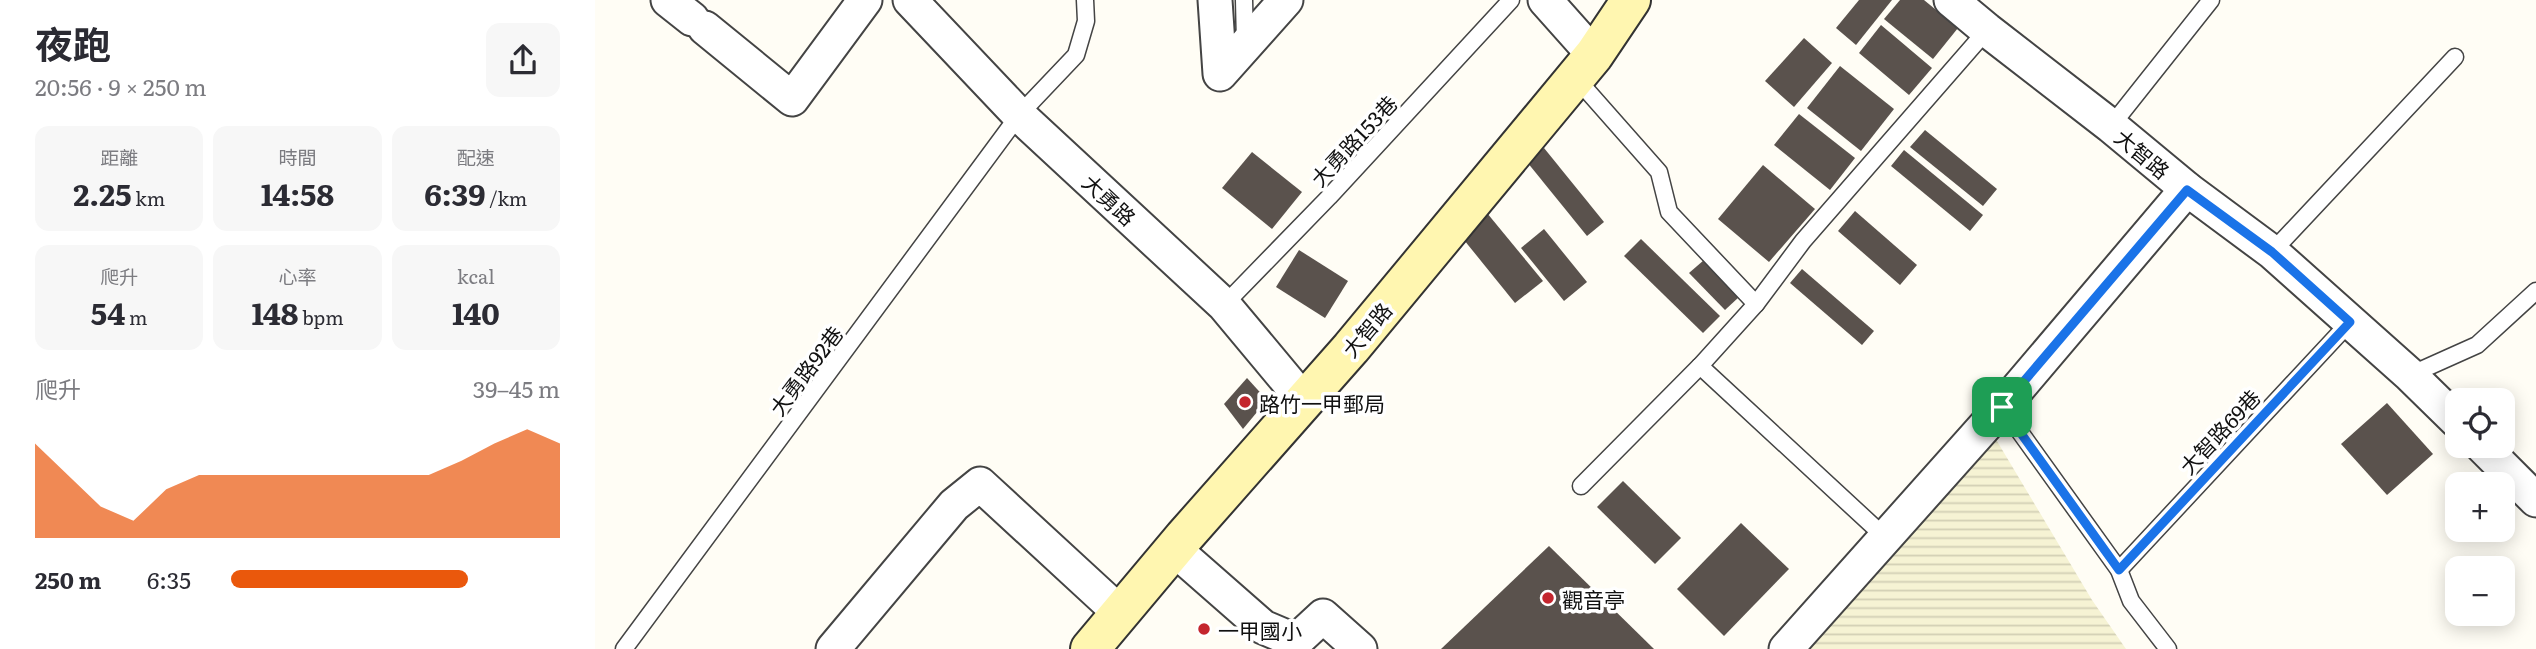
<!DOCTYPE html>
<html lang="zh-TW">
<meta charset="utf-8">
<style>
:root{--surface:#fff;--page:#f7f7f7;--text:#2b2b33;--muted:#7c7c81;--accent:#ea580c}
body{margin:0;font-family:Literata,"Noto Sans TC",serif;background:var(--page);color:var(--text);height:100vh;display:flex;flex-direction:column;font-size:26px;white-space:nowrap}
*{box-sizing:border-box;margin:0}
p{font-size:23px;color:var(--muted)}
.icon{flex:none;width:38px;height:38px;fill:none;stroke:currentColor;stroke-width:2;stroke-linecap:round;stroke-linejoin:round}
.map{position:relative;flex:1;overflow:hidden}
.panel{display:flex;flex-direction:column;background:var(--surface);width:595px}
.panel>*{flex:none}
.fabs{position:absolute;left:1850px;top:388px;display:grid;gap:14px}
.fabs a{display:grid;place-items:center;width:70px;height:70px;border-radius:14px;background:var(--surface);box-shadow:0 4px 18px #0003;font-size:35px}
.pin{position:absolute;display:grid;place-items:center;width:60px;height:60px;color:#fff;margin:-30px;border-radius:14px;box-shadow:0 4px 10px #0006}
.round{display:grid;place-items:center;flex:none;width:74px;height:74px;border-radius:14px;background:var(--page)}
.overview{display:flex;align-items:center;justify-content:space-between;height:119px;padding:0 35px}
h1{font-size:38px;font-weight:700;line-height:52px}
.stats{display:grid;grid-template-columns:repeat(3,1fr);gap:10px;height:119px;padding:7px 35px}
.stats div{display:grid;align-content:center;border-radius:14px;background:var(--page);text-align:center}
.stats b{font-size:30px;font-weight:700}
.stats small{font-size:19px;font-weight:400}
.stats p{font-size:19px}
.chart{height:196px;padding:14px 35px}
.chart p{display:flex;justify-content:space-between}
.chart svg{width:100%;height:126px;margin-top:7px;fill:var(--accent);opacity:.7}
ul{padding:0 35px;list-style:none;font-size:23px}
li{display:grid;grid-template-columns:112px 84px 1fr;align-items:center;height:52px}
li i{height:18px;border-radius:9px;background:var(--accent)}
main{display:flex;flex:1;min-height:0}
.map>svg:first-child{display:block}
.farmland{fill:url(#farmland-rules)}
.building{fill:#5a524d}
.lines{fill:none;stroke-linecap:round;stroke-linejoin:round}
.lane-casing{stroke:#444;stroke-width:19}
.street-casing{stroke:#444;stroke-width:37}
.secondary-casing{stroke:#333;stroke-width:42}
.lane{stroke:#fff;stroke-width:16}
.street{stroke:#fff;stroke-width:33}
.secondary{stroke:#fff6b0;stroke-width:38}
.route-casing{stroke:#fff;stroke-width:14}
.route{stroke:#1a73e8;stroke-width:9}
.poi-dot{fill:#c4262e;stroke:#fff;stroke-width:2.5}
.labels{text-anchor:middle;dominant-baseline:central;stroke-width:7;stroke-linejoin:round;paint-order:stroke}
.street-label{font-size:21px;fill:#111;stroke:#fff}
.poi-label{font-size:21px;fill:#111;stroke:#fff;text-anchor:start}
</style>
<main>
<section class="panel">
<div class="overview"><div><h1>夜跑</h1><p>20:56 · 9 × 250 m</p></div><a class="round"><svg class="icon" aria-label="share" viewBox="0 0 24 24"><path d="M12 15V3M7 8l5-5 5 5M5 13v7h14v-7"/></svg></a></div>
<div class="stats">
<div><p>距離</p><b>2.25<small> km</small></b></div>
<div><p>時間</p><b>14:58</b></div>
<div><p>配速</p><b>6:39<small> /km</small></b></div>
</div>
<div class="stats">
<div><p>爬升</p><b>54<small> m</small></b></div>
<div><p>心率</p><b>148<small> bpm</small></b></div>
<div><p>kcal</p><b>140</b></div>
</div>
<div class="chart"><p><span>爬升</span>39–45 m</p>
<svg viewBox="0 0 160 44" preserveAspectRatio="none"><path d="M0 44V11L10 22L20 33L30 38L40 27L50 22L60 22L70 22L80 22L90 22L100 22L110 22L120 22L130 17L140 11L150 6L160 11V44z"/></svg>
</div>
<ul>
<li><b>250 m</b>6:35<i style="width:72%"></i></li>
</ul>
</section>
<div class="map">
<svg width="1941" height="649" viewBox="0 0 1941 649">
<defs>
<pattern id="farmland-rules" width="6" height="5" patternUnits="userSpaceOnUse" patternTransform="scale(1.75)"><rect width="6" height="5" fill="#f6f3d4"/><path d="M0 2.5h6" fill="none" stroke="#d2cfb5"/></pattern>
</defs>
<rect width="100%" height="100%" fill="#fffdf5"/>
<polygon class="farmland" points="1384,411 1497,600 1531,649 1175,649"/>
<g class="building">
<polygon points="1264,0 1297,0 1261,45 1241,28"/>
<polygon points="1305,0 1329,0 1363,28 1338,59 1289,19"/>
<polygon points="1286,25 1337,68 1314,95 1264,53"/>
<polygon points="1209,38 1237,63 1199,107 1170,81"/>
<polygon points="1245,66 1299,109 1266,151 1212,108"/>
<polygon points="1204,114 1260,158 1235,190 1179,145"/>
<polygon points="1330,130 1402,189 1388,206 1315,147"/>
<polygon points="949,148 1009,222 992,236 932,162"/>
<polygon points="1309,150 1388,215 1375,231 1296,166"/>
<polygon points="657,152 707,192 677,229 627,188"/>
<polygon points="1168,165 1220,209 1174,262 1123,219"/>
<polygon points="1260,211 1322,265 1305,285 1243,231"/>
<polygon points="892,213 948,281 920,303 865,235"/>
<polygon points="949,229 992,282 969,301 926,248"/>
<polygon points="1046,239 1125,316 1108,333 1029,256"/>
<polygon points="704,250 753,281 730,318 681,287"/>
<polygon points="1109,260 1144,297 1130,310 1094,273"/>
<polygon points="1207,269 1279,331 1267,345 1195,283"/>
<polygon points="652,378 672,400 648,429 629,404"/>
<polygon points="1792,403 1838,454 1792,495 1746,444"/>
<polygon points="1028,481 1086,538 1060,564 1002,507"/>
<polygon points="1146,523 1194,569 1129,636 1082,589"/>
<polygon points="954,546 1059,649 846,649"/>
</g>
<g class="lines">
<defs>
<g id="lane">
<polyline points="649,0 650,43"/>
<polyline points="981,78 1064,172 1074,212 1161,304"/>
<polyline points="1516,126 1616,0"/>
<polyline points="1677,252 1860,57"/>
<polyline points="629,305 734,197 916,0"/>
<polyline points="1105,366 1292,539"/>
<polyline points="1815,375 1882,345 1941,291"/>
<polyline points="1407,407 1524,570 1536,601 1573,649"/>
<polyline points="986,486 1105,366 1161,304 1208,241 1392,30"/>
<polyline points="1524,570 1755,322"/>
<polyline points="29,649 424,115 481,55 491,21 490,0"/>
</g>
<g id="street">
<polyline points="73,0 97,19"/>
<polyline points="315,0 424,115 629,305 710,402"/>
<polyline points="620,0 625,74 691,0"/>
<polyline points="950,0 999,55"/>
<polyline points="1356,0 1392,30 1516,126 1592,189 1677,252 1815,375 1862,421"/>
<polyline points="110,28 197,99 270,0"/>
<polyline points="1887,446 1941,500"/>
<polyline points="579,549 668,627 701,641 728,616 765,649"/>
<polyline points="238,649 359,505 385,484 525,613"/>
<polyline points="1191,649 1407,407 1592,189"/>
</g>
<polyline id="secondary" points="495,649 589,537 756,348 999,55 1036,0"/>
</defs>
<use href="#lane" class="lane-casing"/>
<use href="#street" class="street-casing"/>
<use href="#secondary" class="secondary-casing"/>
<use href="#lane" class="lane"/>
<use href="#street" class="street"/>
<use href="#secondary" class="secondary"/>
</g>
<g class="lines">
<defs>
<polygon id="route" points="1592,190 1677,252 1755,322 1524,570 1407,407"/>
</defs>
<use href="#route" class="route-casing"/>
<use href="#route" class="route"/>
</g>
<g class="poi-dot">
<circle cx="650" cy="402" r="7"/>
<circle cx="953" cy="598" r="7"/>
<circle cx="609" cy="629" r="7"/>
</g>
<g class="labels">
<g class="street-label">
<text transform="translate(758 140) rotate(-47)">大勇路153巷</text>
<text transform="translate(1548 153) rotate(40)">大智路</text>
<text transform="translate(515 199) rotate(43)">大勇路</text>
<text transform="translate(771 329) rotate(-50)">大智路</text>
<text transform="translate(210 370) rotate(-53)">大勇路92巷</text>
<text transform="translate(1624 431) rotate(-47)">大智路69巷</text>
</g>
<g class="poi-label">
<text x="664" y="402">路竹一甲郵局</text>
<text x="967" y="598">觀音亭</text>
<text x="623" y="629">一甲國小</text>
</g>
</g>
</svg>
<div class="fabs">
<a><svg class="icon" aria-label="locate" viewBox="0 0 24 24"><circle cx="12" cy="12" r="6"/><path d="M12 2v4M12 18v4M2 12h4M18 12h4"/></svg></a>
<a>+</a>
<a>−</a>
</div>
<div class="pin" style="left:1407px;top:407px;background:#1e9e55"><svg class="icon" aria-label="arrive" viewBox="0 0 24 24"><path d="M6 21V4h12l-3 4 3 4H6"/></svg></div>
</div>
</main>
